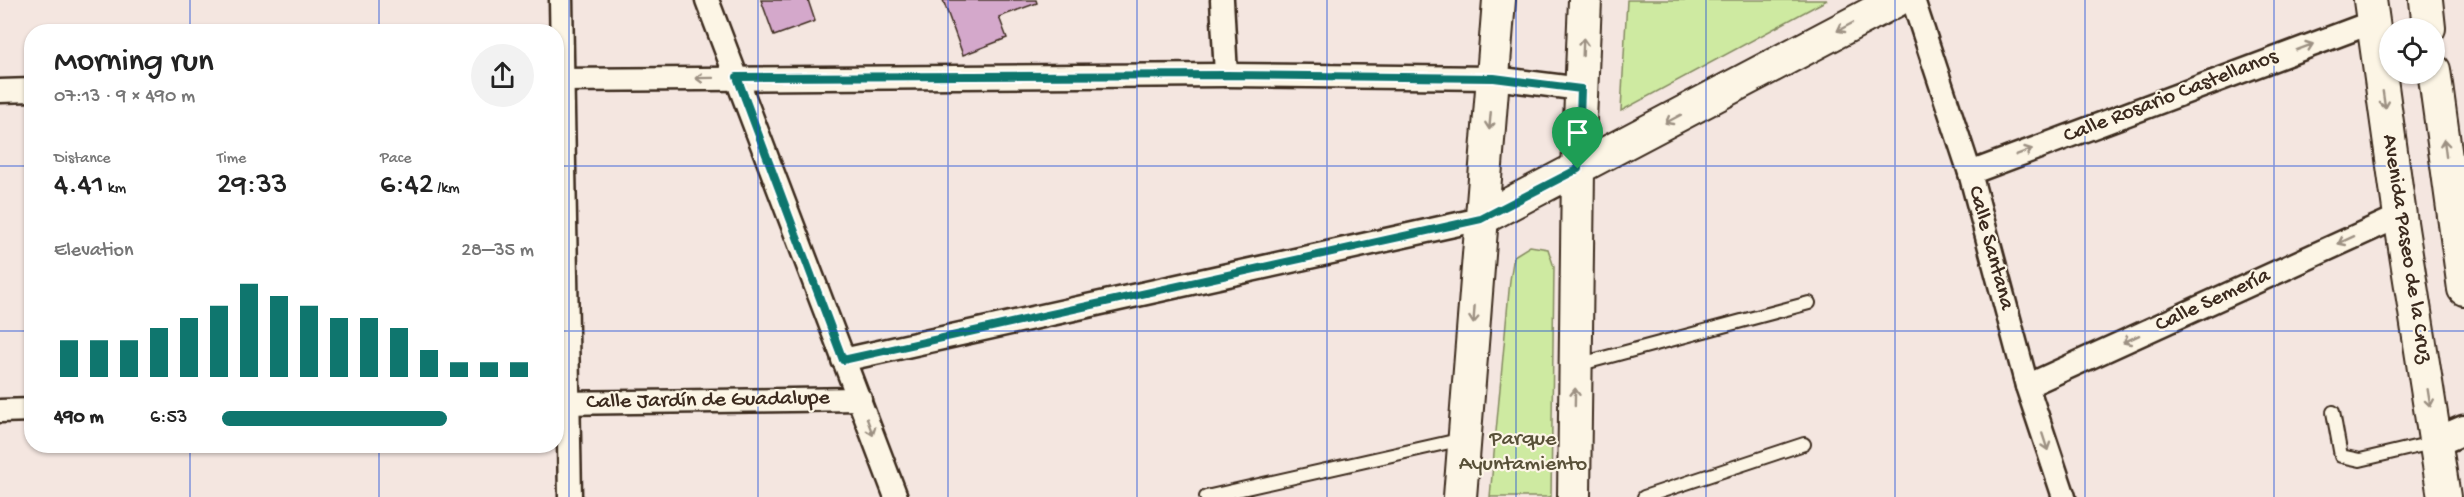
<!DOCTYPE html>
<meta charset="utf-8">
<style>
:root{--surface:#fff;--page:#f2f2f2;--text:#222;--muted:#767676;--accent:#0f766e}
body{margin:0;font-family:"Gochi Hand",sans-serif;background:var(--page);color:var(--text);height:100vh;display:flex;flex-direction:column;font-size:22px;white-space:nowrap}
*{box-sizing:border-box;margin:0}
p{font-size:20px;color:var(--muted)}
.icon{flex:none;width:33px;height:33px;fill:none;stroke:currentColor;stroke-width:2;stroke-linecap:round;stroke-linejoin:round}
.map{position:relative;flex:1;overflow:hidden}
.sheet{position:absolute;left:24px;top:24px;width:540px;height:429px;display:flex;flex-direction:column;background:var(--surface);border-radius:24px;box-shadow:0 2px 4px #0004}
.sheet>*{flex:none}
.tools{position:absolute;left:2379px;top:18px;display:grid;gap:12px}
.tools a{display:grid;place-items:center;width:66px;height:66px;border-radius:50%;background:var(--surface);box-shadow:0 2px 4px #0004;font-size:30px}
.pin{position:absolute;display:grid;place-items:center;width:51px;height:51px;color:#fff;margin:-62px -26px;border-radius:50% 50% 50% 0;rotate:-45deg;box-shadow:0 0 6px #0007}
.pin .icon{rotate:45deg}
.round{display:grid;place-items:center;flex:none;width:63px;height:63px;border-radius:32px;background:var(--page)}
.headline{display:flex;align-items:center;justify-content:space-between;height:102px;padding:0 30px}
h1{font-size:33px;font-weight:600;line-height:45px}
.stats{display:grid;grid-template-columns:repeat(3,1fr);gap:9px;height:102px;padding:6px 30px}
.stats div{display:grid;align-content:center}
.stats b{font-size:30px;font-weight:600}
.stats small{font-size:16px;font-weight:400}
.stats p{font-size:16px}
.chart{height:168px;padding:12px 30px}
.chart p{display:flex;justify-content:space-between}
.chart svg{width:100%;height:108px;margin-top:6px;stroke:var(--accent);stroke-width:6}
ul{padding:0 30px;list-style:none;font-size:20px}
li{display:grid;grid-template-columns:96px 72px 1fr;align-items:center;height:45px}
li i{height:15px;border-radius:8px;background:var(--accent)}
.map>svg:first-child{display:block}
.green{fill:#ceeaa1;stroke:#848a60;stroke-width:1.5}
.building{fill:#d4a8cb;stroke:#3b2a1e;stroke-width:1.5}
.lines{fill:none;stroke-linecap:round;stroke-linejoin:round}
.service-casing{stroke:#3b2a1e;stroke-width:16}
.minor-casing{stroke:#3b2a1e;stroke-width:27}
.tertiary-casing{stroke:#3b2a1e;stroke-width:33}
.secondary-casing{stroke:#3b2a1e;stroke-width:36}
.service{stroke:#fcf5e5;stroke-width:12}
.minor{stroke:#fcf5e5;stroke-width:22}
.tertiary{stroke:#fcf5e5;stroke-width:28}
.secondary{stroke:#fcf5e5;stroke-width:32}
.oneway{stroke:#9c9082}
.route-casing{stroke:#fff;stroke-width:12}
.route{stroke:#0f766e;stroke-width:8}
.grid{fill:none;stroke:#1d4ed8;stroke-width:1.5;stroke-opacity:0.55}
.labels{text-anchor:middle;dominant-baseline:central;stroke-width:4.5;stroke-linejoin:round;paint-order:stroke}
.street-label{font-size:22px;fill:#3b2a1e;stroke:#fcf5e5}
.park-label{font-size:22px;fill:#585038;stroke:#fcf5e5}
</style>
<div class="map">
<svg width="2464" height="497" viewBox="0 0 2464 497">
<rect width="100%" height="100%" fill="#f4e6e0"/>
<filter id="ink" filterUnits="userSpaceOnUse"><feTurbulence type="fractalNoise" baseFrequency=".0167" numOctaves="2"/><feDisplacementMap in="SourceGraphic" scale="12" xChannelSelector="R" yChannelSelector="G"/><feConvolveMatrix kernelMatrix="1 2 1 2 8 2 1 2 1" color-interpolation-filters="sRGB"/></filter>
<g filter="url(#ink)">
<g class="green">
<polygon points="1627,0 1827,0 1621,111"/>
<polygon points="1530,246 1548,249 1554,267 1551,497 1490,497 1510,280 1514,256"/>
</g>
<g class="building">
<polygon points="761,0 808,0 815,21 774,36"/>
<polygon points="943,0 1036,0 1037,3 999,17 1007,38 963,55"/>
</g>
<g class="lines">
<defs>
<g id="service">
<polyline points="1577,365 1809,303"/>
<polyline points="2333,412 2341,456 2360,460 2436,442"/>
<polyline points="1206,497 1463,439"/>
<polyline points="1644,497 1804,444"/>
</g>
<g id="minor">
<polyline points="561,0 570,497"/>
<polyline points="707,0 896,497"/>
<polyline points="1222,0 1226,75"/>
<polyline points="1913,0 1970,173 2027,386 2064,497"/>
<polyline points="556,80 1226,75 1494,78 1581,89"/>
<polyline points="0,91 32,90"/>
<polyline points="1970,173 2373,22"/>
<polyline points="843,360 1481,219"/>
<polyline points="2027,386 2400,216"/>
<polyline points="556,403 860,399"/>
<polyline points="0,411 32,410"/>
</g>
<polyline id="tertiary" points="2436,442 2464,430"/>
<g id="secondary">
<polyline points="2370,0 2400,216 2444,497"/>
<polyline points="2426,0 2429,28"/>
<polyline points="2434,70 2464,289"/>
<polyline points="1481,219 1897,0"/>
<polyline points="1460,497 1499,0"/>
<polyline points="1574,497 1578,169 1585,0"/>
</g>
</defs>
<use href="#service" class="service-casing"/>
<use href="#minor" class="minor-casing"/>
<use href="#tertiary" class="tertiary-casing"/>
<use href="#secondary" class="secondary-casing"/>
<use href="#service" class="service"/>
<use href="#minor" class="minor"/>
<use href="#tertiary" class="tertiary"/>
<use href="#secondary" class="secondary"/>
</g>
<defs><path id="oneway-shaft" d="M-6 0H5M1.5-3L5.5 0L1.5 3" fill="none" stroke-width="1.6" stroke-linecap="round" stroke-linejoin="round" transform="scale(1.5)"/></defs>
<g class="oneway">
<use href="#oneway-shaft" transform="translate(1845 27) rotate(152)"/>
<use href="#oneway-shaft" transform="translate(1583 47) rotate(-88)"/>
<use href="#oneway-shaft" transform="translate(2305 47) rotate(-21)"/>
<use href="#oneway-shaft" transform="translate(704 78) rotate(179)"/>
<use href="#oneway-shaft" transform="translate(2384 100) rotate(82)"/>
<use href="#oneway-shaft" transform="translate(1673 119) rotate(152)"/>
<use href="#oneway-shaft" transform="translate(1490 121) rotate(95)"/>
<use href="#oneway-shaft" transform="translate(2445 148) rotate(-97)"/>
<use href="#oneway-shaft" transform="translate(2024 152) rotate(-21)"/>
<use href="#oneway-shaft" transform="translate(2346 240) rotate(155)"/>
<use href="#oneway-shaft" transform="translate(1474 315) rotate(94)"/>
<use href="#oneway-shaft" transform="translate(2131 339) rotate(155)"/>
<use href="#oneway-shaft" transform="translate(1575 397) rotate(-89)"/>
<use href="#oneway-shaft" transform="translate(2429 398) rotate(81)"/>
<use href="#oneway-shaft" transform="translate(870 427) rotate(70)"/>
<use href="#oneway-shaft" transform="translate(2045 442) rotate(72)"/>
</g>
</g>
<g class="lines" filter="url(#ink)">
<defs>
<polygon id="route" points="1226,75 1494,78 1581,89 1578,169 1481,219 843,360 737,77"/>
</defs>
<use href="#route" class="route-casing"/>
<use href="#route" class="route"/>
</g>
<path class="grid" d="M190,0V32M379,0V32M569,0V497M758,0V497M948,0V497M1137,0V497M1327,0V497M1516,0V497M1706,0V497M1895,0V497M2085,0V497M2274,0V497M0,166H32M556,166H2464M0,331H32M556,331H2464M190,446V497M379,446V497"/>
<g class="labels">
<g class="street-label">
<text transform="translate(2171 97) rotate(-21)">Calle Rosario Castellanos</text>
<text transform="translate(1990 248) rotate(75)">Calle Santana</text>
<text transform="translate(2406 249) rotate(81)">Avenida Paseo de la Cruz</text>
<text transform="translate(2213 301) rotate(-25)">Calle Semería</text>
<text transform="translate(708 401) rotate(-1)">Calle Jardín de Guadalupe</text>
</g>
<g class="park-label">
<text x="1523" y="440">Parque<tspan x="1523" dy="25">Ayuntamiento</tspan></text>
</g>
</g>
</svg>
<div class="tools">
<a><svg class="icon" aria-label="locate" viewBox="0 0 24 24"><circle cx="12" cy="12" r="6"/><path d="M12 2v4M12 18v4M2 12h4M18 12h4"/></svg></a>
</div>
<div class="pin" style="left:1578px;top:169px;background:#1e9e55"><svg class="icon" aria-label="arrive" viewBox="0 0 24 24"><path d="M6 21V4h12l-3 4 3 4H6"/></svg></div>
<section class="sheet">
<div class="headline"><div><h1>Morning run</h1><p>07:13 · 9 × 490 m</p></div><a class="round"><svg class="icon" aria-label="share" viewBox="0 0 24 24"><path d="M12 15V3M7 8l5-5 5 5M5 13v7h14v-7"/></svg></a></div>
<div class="stats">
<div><p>Distance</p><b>4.41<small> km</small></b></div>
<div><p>Time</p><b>29:33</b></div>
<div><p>Pace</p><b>6:42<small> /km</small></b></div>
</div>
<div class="chart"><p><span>Elevation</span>28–35 m</p>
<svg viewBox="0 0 160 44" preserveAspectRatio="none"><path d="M5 44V29M15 44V29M25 44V29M35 44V24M45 44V20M55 44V15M65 44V6M75 44V11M85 44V15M95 44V20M105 44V20M115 44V24M125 44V33M135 44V38M145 44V38M155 44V38"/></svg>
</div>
<ul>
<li><b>490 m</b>6:53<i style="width:72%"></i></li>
</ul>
</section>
</div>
